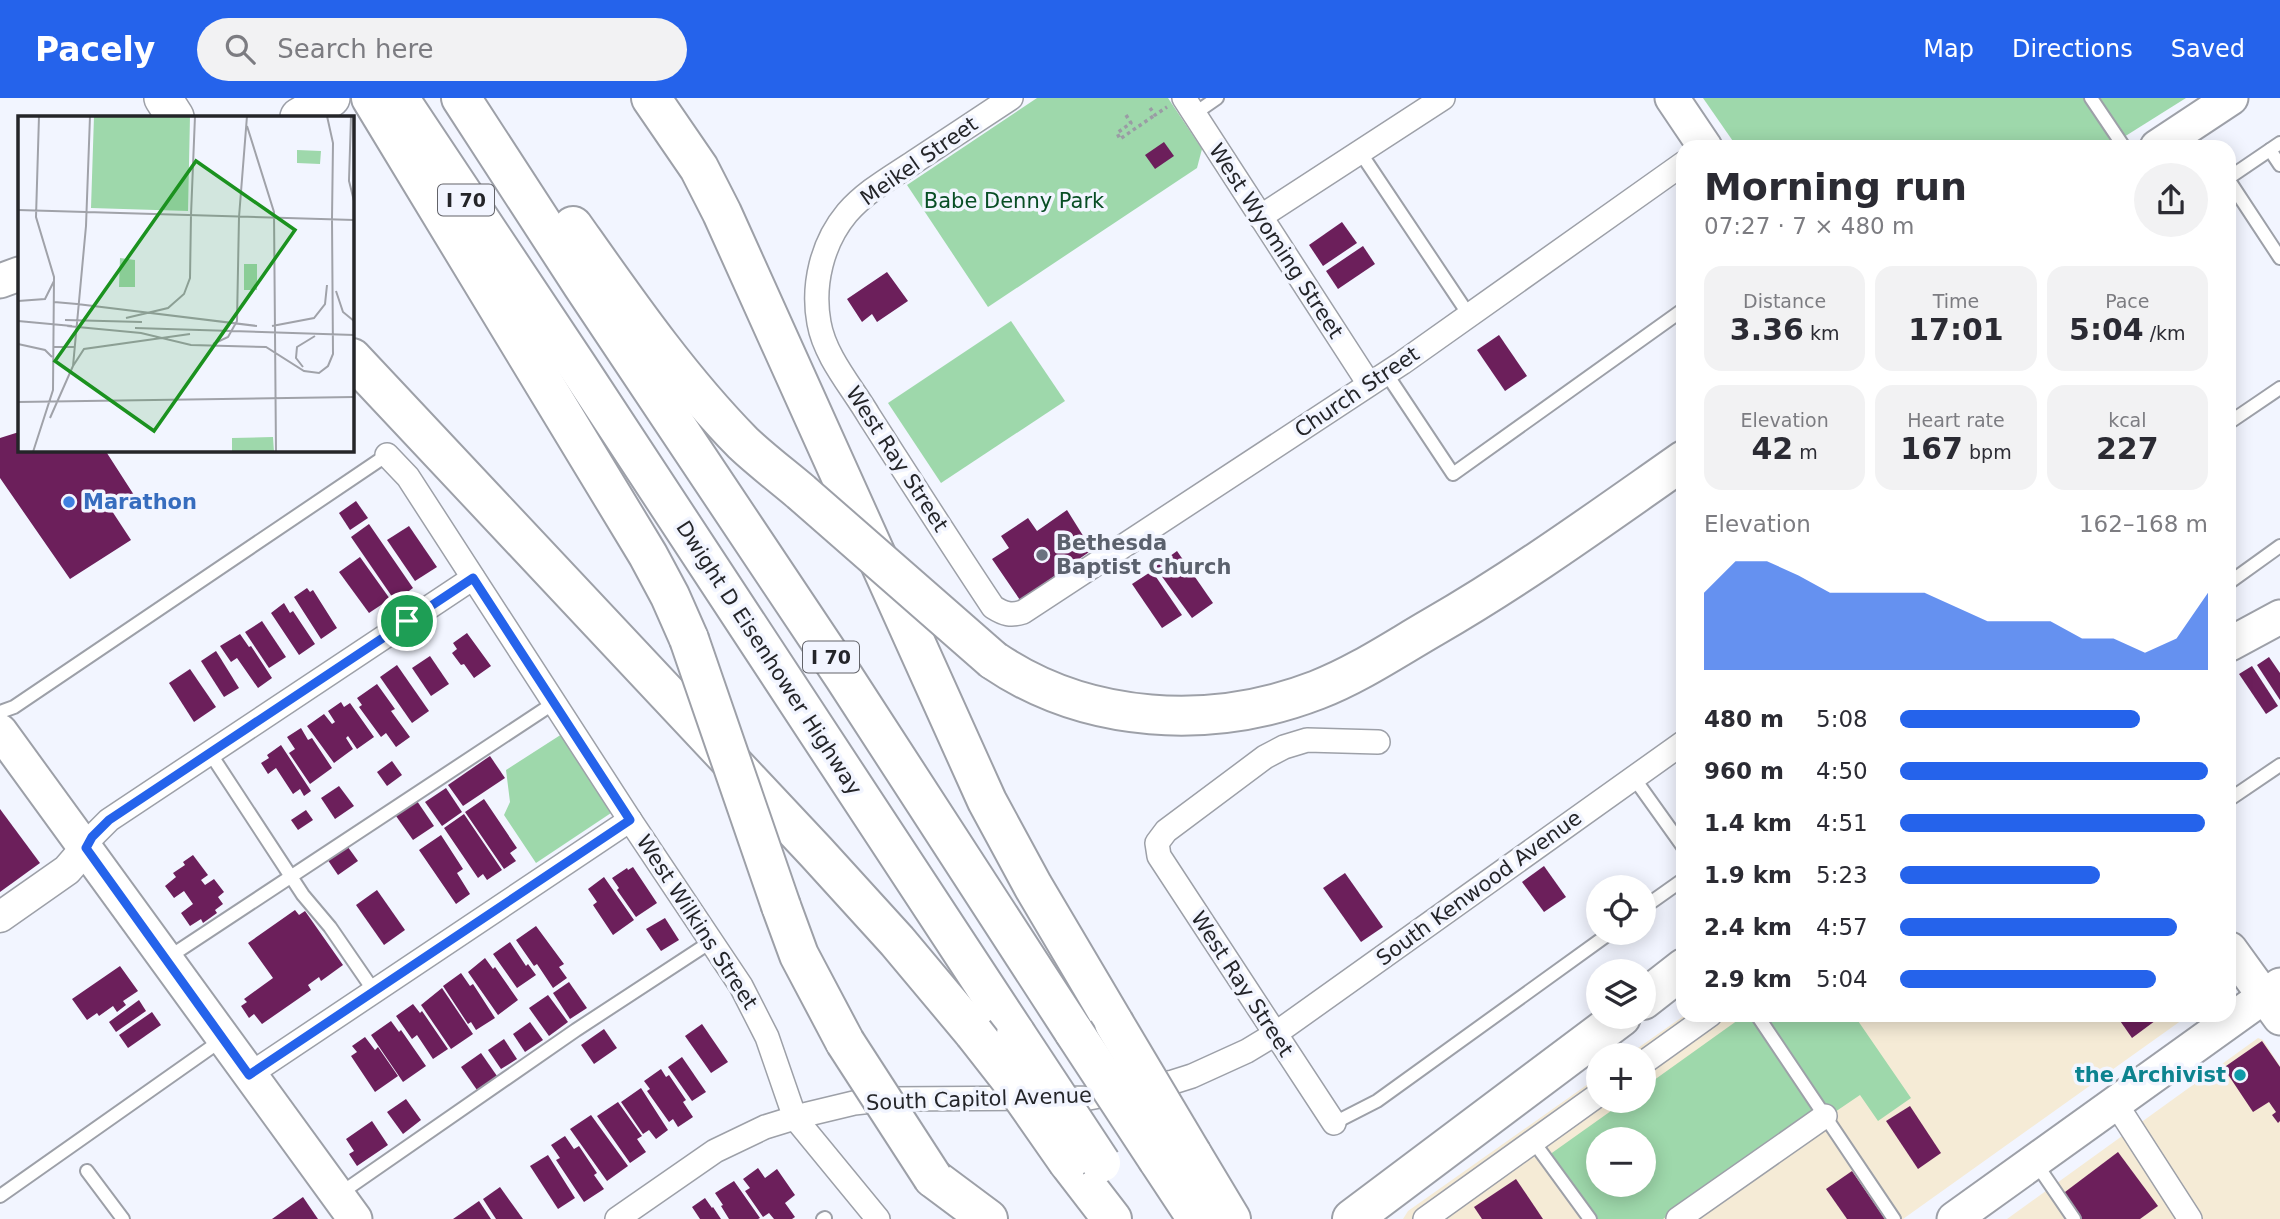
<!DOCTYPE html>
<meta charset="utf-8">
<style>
:root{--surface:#fff;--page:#f2f2f3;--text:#2b2b33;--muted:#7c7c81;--accent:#2563eb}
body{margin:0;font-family:"DejaVu Sans",sans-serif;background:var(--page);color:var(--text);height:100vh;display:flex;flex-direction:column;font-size:26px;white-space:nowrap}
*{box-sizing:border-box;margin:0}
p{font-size:23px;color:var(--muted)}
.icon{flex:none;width:38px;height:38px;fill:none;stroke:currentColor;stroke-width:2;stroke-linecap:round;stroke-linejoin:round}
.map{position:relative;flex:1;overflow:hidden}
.side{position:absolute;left:1676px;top:42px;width:560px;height:882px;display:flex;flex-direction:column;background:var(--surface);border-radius:21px;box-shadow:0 4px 18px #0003}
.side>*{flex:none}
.fabs{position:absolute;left:1586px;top:777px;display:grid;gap:14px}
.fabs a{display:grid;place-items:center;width:70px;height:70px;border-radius:50%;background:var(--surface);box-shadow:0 4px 18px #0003;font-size:35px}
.pin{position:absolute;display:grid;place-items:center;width:60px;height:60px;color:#fff;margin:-30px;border:4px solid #fff;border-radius:50%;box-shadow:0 2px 7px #0007}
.round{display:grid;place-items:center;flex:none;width:74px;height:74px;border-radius:37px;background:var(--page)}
.summary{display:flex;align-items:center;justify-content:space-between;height:119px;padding:0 28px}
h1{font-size:38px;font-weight:600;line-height:52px}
.metrics{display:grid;grid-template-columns:repeat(3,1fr);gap:10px;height:119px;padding:7px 28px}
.metrics div{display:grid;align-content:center;border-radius:18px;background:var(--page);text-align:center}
.metrics b{font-size:30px;font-weight:600}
.metrics small{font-size:19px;font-weight:400}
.metrics p{font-size:19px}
.chart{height:196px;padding:14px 28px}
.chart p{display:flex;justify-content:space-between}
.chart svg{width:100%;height:126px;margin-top:7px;fill:var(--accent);opacity:.7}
ul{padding:0 28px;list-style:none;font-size:23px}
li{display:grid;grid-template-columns:112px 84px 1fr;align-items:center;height:52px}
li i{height:18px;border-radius:9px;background:var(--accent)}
header{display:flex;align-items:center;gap:42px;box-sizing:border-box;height:98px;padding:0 35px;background:var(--accent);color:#fff}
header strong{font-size:33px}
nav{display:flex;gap:38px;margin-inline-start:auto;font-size:24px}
.search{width:490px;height:63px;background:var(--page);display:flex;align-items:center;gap:18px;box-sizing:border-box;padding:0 24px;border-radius:38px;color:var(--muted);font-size:26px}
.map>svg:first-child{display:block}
.commercial{fill:#f5ebd6;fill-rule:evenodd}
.green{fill:#9ed8ab;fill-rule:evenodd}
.building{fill:#6c1f5b}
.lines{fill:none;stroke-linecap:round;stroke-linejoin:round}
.service-casing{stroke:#9da0a8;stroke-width:16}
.minor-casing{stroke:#9da0a8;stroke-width:26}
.tertiary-casing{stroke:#9da0a8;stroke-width:33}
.secondary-casing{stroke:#9da0a8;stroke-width:37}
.primary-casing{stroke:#9da0a8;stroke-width:40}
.motorway-casing{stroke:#9da0a8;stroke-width:42}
.path{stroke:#9a9ca4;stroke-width:3.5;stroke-dasharray:3.5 3.5;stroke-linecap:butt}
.service{stroke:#fff;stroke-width:12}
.minor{stroke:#fff;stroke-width:23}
.tertiary{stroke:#fff;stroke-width:30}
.secondary{stroke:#fff;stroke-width:33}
.primary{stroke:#fff;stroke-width:37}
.motorway{stroke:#fff;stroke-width:38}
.motorway-bridge-casing{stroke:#9da0a8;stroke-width:42;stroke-linecap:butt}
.motorway-bridge{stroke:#fff;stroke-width:38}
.route-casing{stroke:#fff;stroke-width:14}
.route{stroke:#2563eb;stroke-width:9}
.shop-dot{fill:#3f7fe0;stroke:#f2f5ff;stroke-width:2.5}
.worship-dot{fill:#6b7280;stroke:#f2f5ff;stroke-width:2.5}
.culture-dot{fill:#0f9aa8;stroke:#f2f5ff;stroke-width:2.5}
.labels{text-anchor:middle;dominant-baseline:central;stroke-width:7;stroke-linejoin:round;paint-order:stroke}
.shield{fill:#f2f5ff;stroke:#626369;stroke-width:2}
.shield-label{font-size:19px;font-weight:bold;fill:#242529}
.street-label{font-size:21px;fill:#242529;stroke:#f2f5ff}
.park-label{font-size:21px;fill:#084e25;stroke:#f2f5ff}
.shop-label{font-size:21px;font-weight:bold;fill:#366cbe;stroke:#f2f5ff;text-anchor:start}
.worship-label{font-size:21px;font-weight:bold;fill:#5b616d;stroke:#f2f5ff;text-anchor:start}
.culture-label{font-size:21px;font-weight:bold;fill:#0d838f;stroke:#f2f5ff;text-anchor:end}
.inset-road{fill:none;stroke:#a0a2a9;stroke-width:2}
.view{fill:#1b921f;fill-opacity:0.15;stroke:#1b921f;stroke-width:3.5}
.inset-edge{fill:none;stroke:#242529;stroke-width:3.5}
</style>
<header>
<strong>Pacely</strong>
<div class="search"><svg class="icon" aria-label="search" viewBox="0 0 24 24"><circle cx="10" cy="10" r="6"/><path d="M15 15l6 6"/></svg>Search here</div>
<nav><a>Map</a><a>Directions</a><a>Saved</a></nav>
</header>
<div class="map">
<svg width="2280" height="1121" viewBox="0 0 2280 1121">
<rect width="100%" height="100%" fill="#f2f5ff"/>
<g class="commercial">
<path d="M1685,917H2189L1903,1121H1403L1408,1113L1598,979V1003H1643V957H1628ZM1598,1041H1643V1087H1598Z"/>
<polygon points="2258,940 2263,942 2280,968 2280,1121 2007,1121"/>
</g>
<g class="green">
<polygon points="1037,0 1168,0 1202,51 1197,70 988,209 907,87"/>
<polygon points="1703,0 2186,0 2108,49 1737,49"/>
<polygon points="1011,223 1065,303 941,385 888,305"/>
<polygon points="562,636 614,713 536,765 504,717 510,704 506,672"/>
<path d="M1745,917H1748L1815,1012L1663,1121H1595L1549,1057L1625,1003H1643V990ZM1598,1041H1643V1087H1598Z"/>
<polygon points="1765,917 1854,917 1911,1000 1878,1023 1860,997 1832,1016"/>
</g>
<g class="building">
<polygon points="1164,44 1174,58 1155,71 1145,57"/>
<polygon points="1342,124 1357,145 1323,168 1309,147"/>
<polygon points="1363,148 1375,166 1338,191 1326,173"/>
<polygon points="887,174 908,203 877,224 872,216 862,224 847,201"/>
<polygon points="1499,237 1527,278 1505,293 1477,252"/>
<polygon points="19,334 19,352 105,352 134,397 110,410 131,442 70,481 0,380 0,340"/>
<polygon points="356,403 368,420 350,432 339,415"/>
<polygon points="1067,412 1092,452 1020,502 992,461 1009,450 1001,438 1028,420 1037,433"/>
<polygon points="369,426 413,490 395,503 351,439"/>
<polygon points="409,428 437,469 415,483 387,442"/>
<polygon points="1177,453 1213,505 1192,520 1155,469"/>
<polygon points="360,459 390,501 369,515 339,474"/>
<polygon points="1152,473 1182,517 1162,530 1132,486"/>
<polygon points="307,490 310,494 313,492 337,530 321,541 294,499"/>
<polygon points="284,505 290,515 293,513 315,546 299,557 271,515"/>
<polygon points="262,523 286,559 269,570 245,534"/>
<polygon points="467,535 491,568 474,580 464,566 461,567 452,555 457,551 453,545"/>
<polygon points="240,536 249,549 251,548 272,580 258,590 237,560 231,564 220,548"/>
<polygon points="216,553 239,590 224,599 201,563"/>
<polygon points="430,558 449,586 431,598 412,570"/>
<polygon points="2269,559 2280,575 2280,602 2257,567"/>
<polygon points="397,567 429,613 412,625 380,579"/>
<polygon points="2252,568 2278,608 2266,616 2239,576"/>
<polygon points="190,571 216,609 194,624 169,585"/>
<polygon points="377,586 395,611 391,613 410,639 396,649 386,635 381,639 359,609 362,607 357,600"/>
<polygon points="341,604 344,609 350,605 374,639 357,651 348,638 346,640 353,651 334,665 307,628 324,616 332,626 335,624 328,613"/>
<polygon points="301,630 308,642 312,640 332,670 310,686 289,655 295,651 287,639"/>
<polygon points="281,647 311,693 304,698 300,691 293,696 276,670 268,676 261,665 269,660 267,657"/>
<polygon points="490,658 505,680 463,708 448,687"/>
<polygon points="392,663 402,677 387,688 377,674"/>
<polygon points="339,688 354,708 335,721 321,700"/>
<polygon points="446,690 462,714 442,728 425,704"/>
<polygon points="484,701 517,750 510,755 516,763 504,771 465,714"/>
<polygon points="417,703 434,728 413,742 396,718"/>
<polygon points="0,711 40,765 0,794"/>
<polygon points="306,712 313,722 298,732 291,722"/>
<polygon points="464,716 502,772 487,782 483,776 478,780 444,730"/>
<polygon points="441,737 463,771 457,775 470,796 456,806 419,752"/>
<polygon points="345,745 358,763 338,777 325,758"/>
<polygon points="193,757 208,777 201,782 205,787 214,781 224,794 218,799 223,806 215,812 217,815 203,825 201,821 190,828 181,815 193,806 184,793 174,800 165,788 176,779 173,775 185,767 183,764"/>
<polygon points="1544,768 1566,799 1544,814 1522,784"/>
<polygon points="633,769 657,805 636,819 617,792 619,790 612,780 627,770 628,772"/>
<polygon points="1345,775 1383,829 1361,844 1323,790"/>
<polygon points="604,779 634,822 613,837 593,807 597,804 588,791"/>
<polygon points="377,792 405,832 384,847 356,807"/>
<polygon points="295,812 299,817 305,813 343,867 321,883 319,879 308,887 311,892 262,926 254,916 249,920 241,908 247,904 244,901 273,880 248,845"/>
<polygon points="665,820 679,842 661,853 646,831"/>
<polygon points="536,828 564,866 559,869 567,880 553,890 537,866 534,868 516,842"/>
<polygon points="510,844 526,868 528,866 536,877 517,890 493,856"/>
<polygon points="485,860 493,871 495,869 518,902 498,917 468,874"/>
<polygon points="120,868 138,893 123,903 126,907 117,914 113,908 99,918 97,915 87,922 72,901"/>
<polygon points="461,875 470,888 473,886 495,920 476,932 471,924 468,926 443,888"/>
<polygon points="569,884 587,910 570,921 553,895"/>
<polygon points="442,890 473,936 451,951 421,907"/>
<polygon points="548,897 568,924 549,938 529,910"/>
<polygon points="139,902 146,913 116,934 109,924"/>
<polygon points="413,906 420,915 422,913 448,951 433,961 417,937 412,941 396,918"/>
<polygon points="152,914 161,927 128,950 119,937"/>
<polygon points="2116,917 2163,917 2132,940"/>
<polygon points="391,923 399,934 401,932 426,968 403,984 371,937"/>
<polygon points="530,924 543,942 525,954 513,936"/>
<polygon points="702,926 728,964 711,975 685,938"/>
<polygon points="604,931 617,950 594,966 581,947"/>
<polygon points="365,939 375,952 378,949 398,978 375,994 351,958 357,954 352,948"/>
<polygon points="504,941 517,961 501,971 488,952"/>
<polygon points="2262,943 2280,969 2280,1023 2278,1025 2272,1017 2276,1014 2269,1004 2253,1014 2225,972 2226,968"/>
<polygon points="481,955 497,978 477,992 461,969"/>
<polygon points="682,959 706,994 692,1003 668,969"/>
<polygon points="661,971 666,979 669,977 686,1002 683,1004 693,1019 678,1029 673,1021 669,1024 647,993 650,991 644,983"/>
<polygon points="641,990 668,1032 656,1041 649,1032 643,1036 621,1004"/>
<polygon points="406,1001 421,1022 403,1036 387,1014"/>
<polygon points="618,1004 642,1038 637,1041 646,1054 630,1065 597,1018"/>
<polygon points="1910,1008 1941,1055 1918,1071 1886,1023"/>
<polygon points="591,1017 628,1068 607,1083 570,1031"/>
<polygon points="372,1023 388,1047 357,1068 349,1056 354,1053 346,1041"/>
<polygon points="565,1038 574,1051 579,1048 597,1075 594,1077 604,1091 584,1104 556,1062 560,1060 551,1047"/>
<polygon points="2118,1054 2158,1108 2140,1121 2078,1121 2061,1097"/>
<polygon points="548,1057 575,1100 558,1111 530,1068"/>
<polygon points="758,1070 765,1080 777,1071 795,1097 785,1105 795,1119 792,1121 774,1121 769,1115 763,1119 745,1093 750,1090 743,1081"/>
<polygon points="1852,1073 1885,1121 1847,1121 1826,1091"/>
<polygon points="1516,1081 1543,1121 1482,1121 1474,1109"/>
<polygon points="734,1083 760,1120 758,1121 729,1121 721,1108 723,1107 715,1095"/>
<polygon points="500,1089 523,1121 496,1121 483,1101"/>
<polygon points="303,1099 318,1121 272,1121"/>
<polygon points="705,1100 712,1110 713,1109 721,1121 700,1121 692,1109"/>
<polygon points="479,1103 491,1121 453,1121"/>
</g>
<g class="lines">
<defs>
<g id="service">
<polyline points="2091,0 2124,49"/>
<polyline points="1194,16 1217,0"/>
<polyline points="2270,52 2280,67"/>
<polyline points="1360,54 1469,217"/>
<polyline points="2230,79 2280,45"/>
<polyline points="2230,84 2280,160"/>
<polyline points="1386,275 1453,376 1684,211"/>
<polyline points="2230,324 2280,290"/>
<polyline points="2230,484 2280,448"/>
<polyline points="0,614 14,609 387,357"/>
<polyline points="210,655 303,797 330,829 374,893"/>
<polyline points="1634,680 1684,750"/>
<polyline points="2230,701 2280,667"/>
<polyline points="1643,810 1684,781"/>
<polyline points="166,861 554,605"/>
<polyline points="1757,917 1894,1121"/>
<polyline points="1334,1025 1377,1003 1610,835"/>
<polyline points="1533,1043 1590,1121"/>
<polyline points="2035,1064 2074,1121"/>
<polyline points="87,1073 123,1121"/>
<polyline points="338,1097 576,932 712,843"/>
<polyline points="0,1098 223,941"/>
<polyline points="823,1121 825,1120"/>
</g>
<g id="minor">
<path d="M1011,0C979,21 946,43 914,64C890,80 865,94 847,115C822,145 812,187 819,225C825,259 852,289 869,318C910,382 951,446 993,509C1004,516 1011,518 1023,514L1402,265L1684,65"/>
<polyline points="1184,0 1369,286"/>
<polyline points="1260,119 1443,0"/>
<polyline points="387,357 408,379 630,722 741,888 767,939 795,1020 878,1121"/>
<polyline points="86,750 92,739 109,722 473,480"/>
<polyline points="1643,965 1710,917"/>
<polyline points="249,977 630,722"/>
<polyline points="2116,1006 2190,1121"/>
<polyline points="1334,1025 1159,758 1157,745 1166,733 1265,659 1284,649 1307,642 1378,644"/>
<polyline points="617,1121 715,1053 765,1029 804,1017 854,1005 891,1001 1089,1000 1173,984 1192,978 1247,953 1275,936 1684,644"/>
<polyline points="1425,1121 1598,997"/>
<polyline points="1678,1121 1825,1018"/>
</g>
<polyline id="tertiary" points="0,819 67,772 86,750"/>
<g id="secondary">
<polyline points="1672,0 1705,49"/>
<polyline points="2157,49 2231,0"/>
<polyline points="0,183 19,176"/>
<polyline points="2230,546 2280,519"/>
<polyline points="0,633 355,1121"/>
<polyline points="2230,851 2280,920"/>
<polyline points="1954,1121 2280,887"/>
</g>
<g id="primary">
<polyline points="163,0 175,19"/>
<polyline points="299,19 331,0"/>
</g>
<g id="motorway">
<polyline points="371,0 648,457 670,498 689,541"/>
<polyline points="399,0 578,269 1016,936"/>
<polyline points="461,0 583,188 844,579 1074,934"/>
<polyline points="651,0 699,70 722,115 987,703 1033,788 1114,925"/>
<path d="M573,128C626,203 679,280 743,345C761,362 782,378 801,394"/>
<polyline points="352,260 816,754 897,843 974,935"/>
<path d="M993,562C1087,626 1211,633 1317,592C1358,576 1395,551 1433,529C1520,479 1601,420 1684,362"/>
<polyline points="781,808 799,857 845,944"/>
<polyline points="1643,902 1684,870"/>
<polyline points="1192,1056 1231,1121"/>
<polyline points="1158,1062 1197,1121"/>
<polyline points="1068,1064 1112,1121"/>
<polyline points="933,1080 988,1121"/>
<polyline points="1352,1121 1621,919"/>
</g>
</defs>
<use href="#service" class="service-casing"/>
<use href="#minor" class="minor-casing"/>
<use href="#tertiary" class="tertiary-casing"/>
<use href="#secondary" class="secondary-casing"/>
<use href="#primary" class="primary-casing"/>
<use href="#motorway" class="motorway-casing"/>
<g class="path">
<polyline points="1150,10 1155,17 1167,9"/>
<polyline points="1126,17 1131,25 1117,35 1120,41 1155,17"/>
</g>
<use href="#service" class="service"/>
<use href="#minor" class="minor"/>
<use href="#tertiary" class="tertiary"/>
<use href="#secondary" class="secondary"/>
<use href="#primary" class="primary"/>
<use href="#motorway" class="motorway"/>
<defs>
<g id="motorway-bridge">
<polyline points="801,394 993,562"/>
<polyline points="689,541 781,808"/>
<polyline points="1114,925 1192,1056"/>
<polyline points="1074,934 1158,1062"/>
<polyline points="974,935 1010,981 1068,1064"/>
<polyline points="1016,936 1101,1065"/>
<polyline points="845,944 933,1080"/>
</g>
</defs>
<use href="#motorway-bridge" class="motorway-bridge-casing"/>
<use href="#motorway-bridge" class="motorway-bridge"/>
</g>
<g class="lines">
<defs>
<polygon id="route" points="473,480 630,722 249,977 86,750 92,739 109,722"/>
</defs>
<use href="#route" class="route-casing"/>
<use href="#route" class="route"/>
</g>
<circle class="shop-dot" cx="69" cy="404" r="7"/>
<circle class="worship-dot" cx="1042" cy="457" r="7"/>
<circle class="culture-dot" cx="2240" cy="977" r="7"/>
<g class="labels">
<g class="shield">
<rect x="438" y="86.5" width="56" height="31" rx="5"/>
<rect x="803" y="543.5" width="56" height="31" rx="5"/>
</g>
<g class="shield-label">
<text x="466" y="102">I 70</text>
<text x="831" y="559">I 70</text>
</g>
<g class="street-label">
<text transform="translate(919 63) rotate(-35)">Meikel Street</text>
<text transform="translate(1276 143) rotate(57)">West Wyoming Street</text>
<text transform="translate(1357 294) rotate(-34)">Church Street</text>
<text transform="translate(897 361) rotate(57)">West Ray Street</text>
<text transform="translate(769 560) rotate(57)">Dwight D Eisenhower Highway</text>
<text transform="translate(1479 790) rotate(-36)">South Kenwood Avenue</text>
<text transform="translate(697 824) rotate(57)">West Wilkins Street</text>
<text transform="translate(1242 886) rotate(57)">West Ray Street</text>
<text transform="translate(979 1001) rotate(-2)">South Capitol Avenue</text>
</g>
<g class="park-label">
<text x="1014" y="103">Babe Denny Park</text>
</g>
<g class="shop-label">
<text x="83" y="404">Marathon</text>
</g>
<g class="worship-label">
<text x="1056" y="445">Bethesda<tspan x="1056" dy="24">Baptist Church</tspan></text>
</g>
<g class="culture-label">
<text x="2226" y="977">the Archivist</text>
</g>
</g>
<g transform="translate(18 18)">
<rect width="336" height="336" fill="#f2f5ff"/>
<path d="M76,0H172L170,95L73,92ZM279,34L303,35L302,48L279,47ZM102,142L117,144V171H101ZM226,148H239V174H226ZM255,321L256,336H214V322Z" fill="#9ed8ab"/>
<path class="inset-road" d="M309,0L315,27L314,103M333,0L331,65L336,85M229,10L256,96L258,336M0,94L336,104M173,99L177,0M221,101L229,0M318,175L325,196L336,205M0,185L27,183L36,165M36,186L59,188M59,188L239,210M108,202L150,192L166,178L172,162L173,99M47,204L124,206M0,205L54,210M49,210L123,217L173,229L248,231L286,255L301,257L310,250L315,238L314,103M254,210L296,202L307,188L309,169M117,212L336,219M0,228L27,234L34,241M195,228L210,221L219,205L221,101M35,231H57M55,250L66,233L172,218M285,251L278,242L279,231L297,220M0,286L336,281M32,302L55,250L68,110L72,0M15,336L35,274L36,161L18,101L21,0"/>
<path class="view" d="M178,45L277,114L136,315L37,245Z"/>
<rect width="336" height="336" class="inset-edge"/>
</g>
</svg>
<div class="fabs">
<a><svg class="icon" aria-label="locate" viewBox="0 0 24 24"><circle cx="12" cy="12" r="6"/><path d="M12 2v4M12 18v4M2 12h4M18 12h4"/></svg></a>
<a><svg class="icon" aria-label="layers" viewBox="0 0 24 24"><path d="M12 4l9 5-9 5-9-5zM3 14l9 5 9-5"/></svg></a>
<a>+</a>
<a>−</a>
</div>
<div class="pin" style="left:407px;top:523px;background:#1e9e55"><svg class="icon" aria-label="arrive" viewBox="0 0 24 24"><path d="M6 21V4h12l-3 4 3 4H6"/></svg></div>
<section class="side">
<div class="summary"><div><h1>Morning run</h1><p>07:27 · 7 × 480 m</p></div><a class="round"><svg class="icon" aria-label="share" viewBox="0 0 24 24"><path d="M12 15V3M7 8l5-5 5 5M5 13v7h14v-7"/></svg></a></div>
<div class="metrics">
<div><p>Distance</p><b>3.36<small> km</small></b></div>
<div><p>Time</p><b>17:01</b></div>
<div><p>Pace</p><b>5:04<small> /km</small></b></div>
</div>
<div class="metrics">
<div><p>Elevation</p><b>42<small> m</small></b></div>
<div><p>Heart rate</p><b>167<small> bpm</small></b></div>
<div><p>kcal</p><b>227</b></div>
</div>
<div class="chart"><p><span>Elevation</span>162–168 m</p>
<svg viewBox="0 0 160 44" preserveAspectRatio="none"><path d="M0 44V17L10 6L20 6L30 11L40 17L50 17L60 17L70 17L80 22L90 27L100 27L110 27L120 33L130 33L140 38L150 33L160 17V44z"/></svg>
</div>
<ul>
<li><b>480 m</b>5:08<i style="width:78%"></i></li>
<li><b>960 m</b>4:50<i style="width:100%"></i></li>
<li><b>1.4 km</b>4:51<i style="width:99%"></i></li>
<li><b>1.9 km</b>5:23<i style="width:65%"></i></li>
<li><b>2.4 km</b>4:57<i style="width:90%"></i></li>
<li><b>2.9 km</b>5:04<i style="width:83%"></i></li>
</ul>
</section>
</div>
